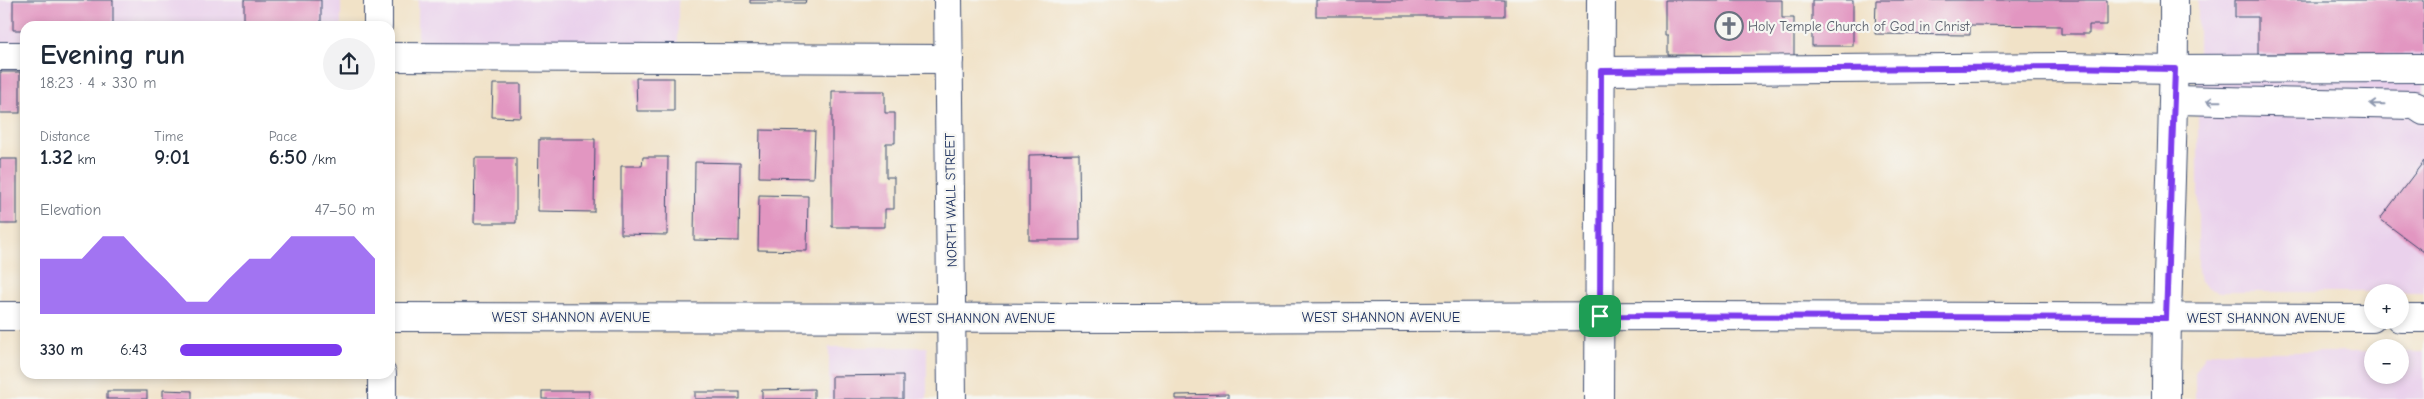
<!DOCTYPE html>
<meta charset="utf-8">
<style>
:root{--surface:#fff;--page:#f2f2f3;--text:#1f2937;--muted:#747a83;--accent:#7c3aed}
body{margin:0;font-family:"Comic Neue",sans-serif;background:var(--page);color:var(--text);height:100vh;display:flex;flex-direction:column;font-size:19px;white-space:nowrap}
*{box-sizing:border-box;margin:0}
p{font-size:16px;color:var(--muted)}
.icon{flex:none;width:28px;height:28px;fill:none;stroke:currentColor;stroke-width:2;stroke-linecap:round;stroke-linejoin:round}
.map{position:relative;flex:1;overflow:hidden}
.sheet{position:absolute;left:20px;top:21px;width:375px;height:358px;display:flex;flex-direction:column;background:var(--surface);border-radius:15px;box-shadow:0 2px 8px #0003}
.sheet>*{flex:none}
.controls{position:absolute;left:2364px;top:284px;display:grid;gap:10px}
.controls a{display:grid;place-items:center;width:45px;height:45px;border-radius:50%;background:var(--surface);box-shadow:0 2px 8px #0003;font-size:25px}
.pin{position:absolute;display:grid;place-items:center;width:42px;height:42px;color:#fff;margin:-21px;border-radius:10px;box-shadow:0 2px 8px #0006}
.round{display:grid;place-items:center;flex:none;width:52px;height:52px;border-radius:26px;background:var(--page)}
.overview{display:flex;align-items:center;justify-content:space-between;height:85px;padding:0 20px}
h1{font-size:28px;font-weight:800;line-height:38px}
.metrics{display:grid;grid-template-columns:repeat(3,1fr);gap:8px;height:85px;padding:5px 20px}
.metrics div{display:grid;align-content:center}
.metrics b{font-size:21px;font-weight:800}
.metrics small{font-size:14px;font-weight:400}
.metrics p{font-size:14px}
.chart{height:140px;padding:10px 20px}
.chart p{display:flex;justify-content:space-between}
.chart svg{width:100%;height:90px;margin-top:5px;fill:var(--accent);opacity:.7}
ul{padding:0 20px;list-style:none;font-size:16px}
li{display:grid;grid-template-columns:80px 60px 1fr;align-items:center;height:38px}
li i{height:12px;border-radius:6px;background:var(--accent)}
.map>svg:first-child{display:block}
.built{fill:#ead1ec}
.building{fill:#e296c1}
.lines{fill:none;stroke-linecap:round;stroke-linejoin:round}
.minor-casing{stroke:#3b4a6e;stroke-width:30}
.minor{stroke:#fff;stroke-width:28}
.oneway{stroke:#8d97ae}
.route-casing{stroke:#fff;stroke-width:10}
.route{stroke:#7c3aed;stroke-width:6}
.labels{text-anchor:middle;dominant-baseline:central;stroke-width:4.5;stroke-linejoin:round;paint-order:stroke}
.worship-label{font-size:14px;fill:#5b616d;stroke:#f6f6f2;text-anchor:start}
.street-label{font-size:14px;fill:#1b2f5e;stroke:#f6f6f2}
</style>
<div class="map">
<svg width="2424" height="399" viewBox="0 0 2424 399">
<rect width="100%" height="100%" fill="#f6f6f2"/>
<filter id="ink" filterUnits="userSpaceOnUse"><feTurbulence type="fractalNoise" baseFrequency=".02" numOctaves="2"/><feDisplacementMap in="SourceGraphic" scale="10" xChannelSelector="R" yChannelSelector="G"/><feConvolveMatrix kernelMatrix="1 2 1 2 8 2 1 2 1" color-interpolation-filters="sRGB"/></filter>
<filter id="wash" filterUnits="userSpaceOnUse"><feTurbulence type="fractalNoise" baseFrequency=".0096" numOctaves="4" result="noise"/><feDisplacementMap in="SourceGraphic" scale="20" xChannelSelector="R" yChannelSelector="G"/><feGaussianBlur stdDeviation="1.12" result="paint"/><feColorMatrix in="noise" values="0 0 0 0 0 0 0 0 0 0 0 0 0 0 0 0 0 1.4 0 .05"/><feComposite in="paint" operator="in"/></filter>
<g filter="url(#wash)">
<rect width="100%" height="100%" fill="#f1e2c7"/>
<g class="built">
<polygon points="0,0 341,0 341,26 25,26 25,70 0,70"/>
<polygon points="418,0 678,0 678,49 418,45"/>
<polygon points="2198,0 2424,0 2424,292 2221,292 2209,289 2200,282 2198,270"/>
<rect x="829" y="347" width="98" height="52"/>
<polygon points="2216,352 2372,352 2372,375 2400,375 2400,352 2424,352 2424,399 2195,399 2195,371 2205,355"/>
</g>
<g id="blocks">
<g class="building">
<polygon points="13,0 113,0 113,26 25,26 25,30 13,30"/>
<rect x="244" y="0" width="77" height="26"/>
<polygon points="750,0 806,0 805,3 750,3"/>
<rect x="1316" y="0" width="189" height="16"/>
<polygon points="1665,0 1782,0 1782,18 1794,18 1794,56 1668,55 1668,35 1665,35"/>
<rect x="1812" y="0" width="41" height="46"/>
<polygon points="1876,0 2107,0 2107,25 2089,25 2089,34 2061,34 2061,26 1970,25 1970,35 1875,34"/>
<polygon points="2235,0 2424,0 2424,54 2258,54 2258,17 2235,17"/>
<rect x="0" y="72" width="20" height="41"/>
<polygon points="636,78 674,78 674,111 637,111"/>
<polygon points="493,84 521,84 521,118 492,117"/>
<polygon points="832,91 885,91 885,113 895,113 895,143 886,143 886,177 894,177 894,209 885,209 885,227 832,227"/>
<polygon points="760,130 815,131 813,178 759,177"/>
<polygon points="539,139 595,139 594,212 538,211"/>
<polygon points="1079,154 1080,240 1029,240 1029,155"/>
<polygon points="643,157 668,157 667,235 621,234 621,166 642,166"/>
<polygon points="475,158 516,158 516,223 474,223"/>
<rect x="0" y="159" width="17" height="65"/>
<polygon points="2424,161 2424,252 2380,219"/>
<polygon points="695,162 740,163 739,241 694,240"/>
<polygon points="759,195 808,196 807,251 758,250"/>
<polygon points="903,375 903,399 832,399 832,376"/>
<polygon points="814,389 814,399 762,399 762,390"/>
<polygon points="163,390 192,391 192,399 163,399"/>
<rect x="107" y="391" width="40" height="8"/>
<rect x="542" y="391" width="47" height="8"/>
<rect x="695" y="392" width="45" height="7"/>
<polygon points="1228,394 1228,399 1176,399 1176,395"/>
</g>
</g>
</g>
<g filter="url(#ink)">
<use href="#blocks" fill-opacity="0" stroke="#3b4a6e" stroke-width="1"/>
<g class="lines">
<defs>
<g id="minor">
<polyline points="948,0 952,399"/>
<polyline points="378,26 378,0"/>
<polyline points="0,56 25,56"/>
<polyline points="390,57 949,59"/>
<polyline points="1601,71 2063,67 2175,69 2424,68"/>
<polyline points="2174,100 2415,105 2424,111"/>
<polyline points="0,316 25,316"/>
<polyline points="390,317 1137,318 1686,316 2372,318"/>
<polyline points="2400,318 2424,318"/>
<polyline points="382,374 382,399"/>
<polyline points="1599,399 1601,0"/>
<path d="M2166,399C2166,266 2175,133 2174,0"/>
</g>
</defs>
<use href="#minor" class="minor-casing"/>
<use href="#minor" class="minor"/>
</g>
<defs><path id="oneway-shaft" d="M-6 0H5M1.5-3L5.5 0L1.5 3" fill="none" stroke-width="1.6" stroke-linecap="round" stroke-linejoin="round" transform="scale(1.25)"/></defs>
<g class="oneway">
<use href="#oneway-shaft" transform="translate(2214 101) rotate(-179)"/>
<use href="#oneway-shaft" transform="translate(2377 104) rotate(-179)"/>
</g>
</g>
<g class="lines" filter="url(#ink)">
<defs>
<polygon id="route" points="2063,67 2175,69 2166,318 1600,316 1601,71"/>
</defs>
<use href="#route" class="route-casing"/>
<use href="#route" class="route"/>
</g>
<defs>
<symbol id="church-ring" viewBox="-11 -11 22 22"><circle r="9.5" fill="#f6f6f2" stroke="#6b7280" stroke-width="1.5"/><path d="M-1.2-6h2.4v3.5h3.3v2.4h-3.3V6h-2.4V-.1h-3.3v-2.4h3.3Z" fill="#6b7280"/></symbol>
</defs>
<g fill-rule="evenodd">
<use href="#church-ring" x="1713" y="10" width="32" height="32"/>
</g>
<g class="labels">
<g class="worship-label">
<text x="1748" y="26">Holy Temple Church of God in Christ</text>
</g>
<g class="street-label">
<text transform="translate(951 200) rotate(-91)">NORTH WALL STREET</text>
<text x="571" y="317">WEST SHANNON AVENUE</text>
<text x="1381" y="317">WEST SHANNON AVENUE</text>
<text x="976" y="318">WEST SHANNON AVENUE</text>
<text x="2266" y="318">WEST SHANNON AVENUE</text>
</g>
</g>
</svg>
<div class="controls">
<a>+</a>
<a>−</a>
</div>
<div class="pin" style="left:1600px;top:316px;background:#1e9e55"><svg class="icon" aria-label="arrive" viewBox="0 0 24 24"><path d="M6 21V4h12l-3 4 3 4H6"/></svg></div>
<section class="sheet">
<div class="overview"><div><h1>Evening run</h1><p>18:23 · 4 × 330 m</p></div><a class="round"><svg class="icon" aria-label="share" viewBox="0 0 24 24"><path d="M12 15V3M7 8l5-5 5 5M5 13v7h14v-7"/></svg></a></div>
<div class="metrics">
<div><p>Distance</p><b>1.32<small> km</small></b></div>
<div><p>Time</p><b>9:01</b></div>
<div><p>Pace</p><b>6:50<small> /km</small></b></div>
</div>
<div class="chart"><p><span>Elevation</span>47–50 m</p>
<svg viewBox="0 0 160 44" preserveAspectRatio="none"><path d="M0 44V17L10 17L20 17L30 6L40 6L50 17L60 27L70 38L80 38L90 27L100 17L110 17L120 6L130 6L140 6L150 6L160 17V44z"/></svg>
</div>
<ul>
<li><b>330 m</b>6:43<i style="width:83%"></i></li>
</ul>
</section>
</div>
